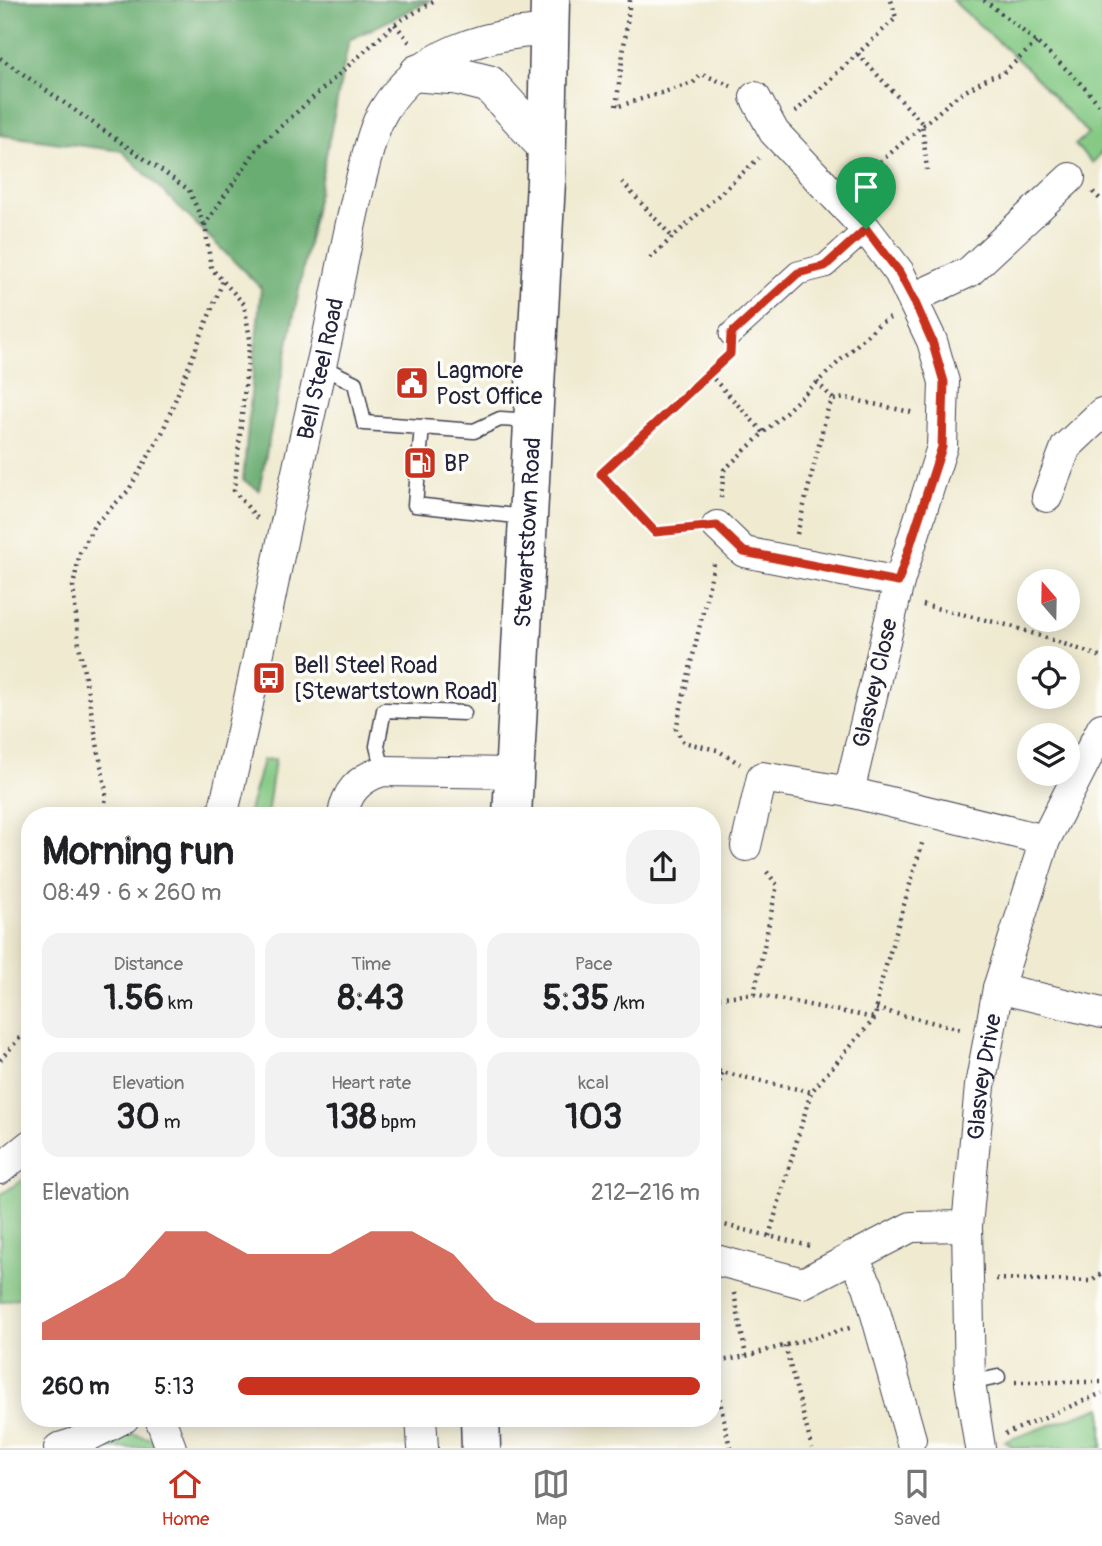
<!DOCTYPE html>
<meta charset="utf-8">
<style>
:root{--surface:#fff;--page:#f2f2f2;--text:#202124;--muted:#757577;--line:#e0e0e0;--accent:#c8321e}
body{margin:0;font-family:Pangolin,sans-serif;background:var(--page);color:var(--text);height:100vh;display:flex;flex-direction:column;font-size:26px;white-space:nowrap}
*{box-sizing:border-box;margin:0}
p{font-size:23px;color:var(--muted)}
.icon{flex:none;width:38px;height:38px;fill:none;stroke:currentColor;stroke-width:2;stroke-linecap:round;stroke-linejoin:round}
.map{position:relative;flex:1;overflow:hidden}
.details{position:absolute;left:21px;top:807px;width:700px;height:620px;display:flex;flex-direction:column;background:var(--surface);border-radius:28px;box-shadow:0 4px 18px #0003}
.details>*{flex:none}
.needle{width:46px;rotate:340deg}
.fabs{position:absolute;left:1017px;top:569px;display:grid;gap:14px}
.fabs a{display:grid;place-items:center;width:63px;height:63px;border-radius:50%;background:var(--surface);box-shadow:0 4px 18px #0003;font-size:35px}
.pin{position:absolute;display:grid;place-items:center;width:60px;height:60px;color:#fff;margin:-72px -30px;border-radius:50% 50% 50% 0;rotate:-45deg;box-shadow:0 0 7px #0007}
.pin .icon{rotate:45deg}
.round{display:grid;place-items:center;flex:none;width:74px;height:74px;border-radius:28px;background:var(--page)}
.summary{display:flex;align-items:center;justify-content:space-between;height:119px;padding:0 21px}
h1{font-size:38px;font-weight:700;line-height:52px}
.figures{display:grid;grid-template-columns:repeat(3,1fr);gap:10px;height:119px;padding:7px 21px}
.figures div{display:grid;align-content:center;border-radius:18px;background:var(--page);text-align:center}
.figures b{font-size:35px;font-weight:700}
.figures small{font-size:19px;font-weight:400}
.figures p{font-size:19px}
.chart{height:196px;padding:14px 21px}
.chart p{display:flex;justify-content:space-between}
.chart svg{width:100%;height:126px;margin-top:7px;fill:var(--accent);opacity:.7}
ul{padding:0 21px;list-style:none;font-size:23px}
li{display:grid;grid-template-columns:112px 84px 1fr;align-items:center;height:52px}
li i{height:18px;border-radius:9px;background:var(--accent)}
.tab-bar{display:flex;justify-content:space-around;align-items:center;height:98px;border-top:2px solid var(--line);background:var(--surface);font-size:19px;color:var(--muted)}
.tab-bar a{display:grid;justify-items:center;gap:4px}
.tab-bar .selected{color:var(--accent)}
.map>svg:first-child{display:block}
.green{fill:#84c984;stroke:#537660;stroke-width:2}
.forest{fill:#6bad72;stroke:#466856;stroke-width:2}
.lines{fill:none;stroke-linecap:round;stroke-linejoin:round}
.service-casing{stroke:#414051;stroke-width:17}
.pedestrian-casing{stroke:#414051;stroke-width:25}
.minor-casing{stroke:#414051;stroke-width:32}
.tertiary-casing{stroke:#414051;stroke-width:39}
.secondary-casing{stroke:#414051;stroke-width:41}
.path{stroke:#414051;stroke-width:4.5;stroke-dasharray:2 5;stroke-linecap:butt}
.service{stroke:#fff;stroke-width:14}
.pedestrian{stroke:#fff;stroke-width:23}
.minor{stroke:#fff;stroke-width:30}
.tertiary{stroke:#fff;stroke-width:37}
.secondary{stroke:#fff;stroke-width:38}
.route-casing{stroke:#fff;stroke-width:14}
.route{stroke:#c8321e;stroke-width:9}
.labels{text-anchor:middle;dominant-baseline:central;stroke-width:7;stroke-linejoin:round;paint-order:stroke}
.street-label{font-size:23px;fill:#22223b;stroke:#fdfcf7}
.poi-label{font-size:23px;fill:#22223b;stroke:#fdfcf7;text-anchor:start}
</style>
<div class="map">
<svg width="1102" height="1448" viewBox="0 0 1102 1448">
<rect width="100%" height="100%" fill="#fdfcf7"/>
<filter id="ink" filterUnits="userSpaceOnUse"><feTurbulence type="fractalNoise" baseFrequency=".0143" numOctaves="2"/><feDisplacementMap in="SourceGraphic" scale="14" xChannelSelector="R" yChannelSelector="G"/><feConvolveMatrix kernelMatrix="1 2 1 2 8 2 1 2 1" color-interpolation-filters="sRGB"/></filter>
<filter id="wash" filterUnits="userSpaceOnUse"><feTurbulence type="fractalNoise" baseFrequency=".00686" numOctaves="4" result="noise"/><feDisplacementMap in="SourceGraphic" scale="28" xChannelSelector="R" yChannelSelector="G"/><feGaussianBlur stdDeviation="1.57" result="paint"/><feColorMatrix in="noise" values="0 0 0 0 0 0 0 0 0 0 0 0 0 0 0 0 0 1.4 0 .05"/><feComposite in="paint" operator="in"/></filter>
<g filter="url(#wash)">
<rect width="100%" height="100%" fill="#efead0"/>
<g class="green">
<polygon points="952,0 1102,0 1102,152 1093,163 1075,145 1088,134 1027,68"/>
<polygon points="275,759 267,815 248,815 263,760"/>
<polygon points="30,1175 30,1295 0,1302 0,1195"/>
<polygon points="1102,1407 1102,1448 1014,1448 1005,1441"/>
<polygon points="129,1433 153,1439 156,1448 100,1448 115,1436"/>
</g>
<polygon class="forest" points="0,0 431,0 349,40 259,490 243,480 261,288 122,151 0,135 0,96 3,72 0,70"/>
</g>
<g filter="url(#ink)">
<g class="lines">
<defs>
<g id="service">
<polyline points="320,366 355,383 364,423 422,427"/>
<polyline points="525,517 415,505 422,427 474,431 500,419 533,421"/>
<polyline points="383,771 377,746 384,710 464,713"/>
<polyline points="970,1383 998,1377"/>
</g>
<polyline id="pedestrian" points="731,334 798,273 825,266 866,229"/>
<g id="minor">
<polyline points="755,97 774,132 866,229 899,272 932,341 944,382 942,447 899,582 849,792"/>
<polyline points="913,298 969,272 1070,178"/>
<polyline points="1047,497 1066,447 1102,413"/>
<polyline points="717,526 744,552 899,582"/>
<path id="s1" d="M222,816C246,721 264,627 284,532C298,466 313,401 328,335C339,282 349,228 362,175C368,154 372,130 384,110C419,53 485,33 548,31"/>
<path d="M343,816C346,791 360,778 383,771L515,773"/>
<polyline points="746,846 762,777 849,792 1045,840"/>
<polyline points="998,988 1102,1013"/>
<polyline points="0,1169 30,1145"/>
<polyline points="852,1256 868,1286 911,1439"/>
<polyline points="712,1259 803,1283 911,1227 967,1226"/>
<polyline points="160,1418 171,1448"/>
<polyline points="421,1418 423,1448"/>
<polyline points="59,1448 75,1443 124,1418"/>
<path id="s2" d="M980,1448L970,1383L967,1226L980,1086L998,988L1045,840L1102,728"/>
</g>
<polyline id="tertiary" points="418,73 457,76 489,84 547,148"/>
<g id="secondary">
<path id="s3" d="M512,816L546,181L550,0"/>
<polyline points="480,1418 481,1448"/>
</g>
</defs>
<use href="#service" class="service-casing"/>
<use href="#pedestrian" class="pedestrian-casing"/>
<use href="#minor" class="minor-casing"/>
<use href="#tertiary" class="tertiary-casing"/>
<use href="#secondary" class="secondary-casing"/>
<g class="path">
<polyline points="630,0 616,107 693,83 702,74 731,86"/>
<path d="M984,0C1026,33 1068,66 1102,108"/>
<polyline points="395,24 410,43"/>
<polyline points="858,54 922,123 927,170"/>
<polyline points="0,58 189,190 204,224"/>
<polyline points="795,112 896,18 891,0"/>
<polyline points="859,180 957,96 990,77 1002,74 1037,42"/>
<polyline points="622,182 673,238"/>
<polyline points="1093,192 1102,201"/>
<polyline points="650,258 759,158"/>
<polyline points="709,374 764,433"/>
<polyline points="817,382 833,399"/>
<polyline points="721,498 724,470 879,324 890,318"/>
<polyline points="257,518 234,491 250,339 244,304 211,268 205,224 259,146 395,24 436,0"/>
<polyline points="691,529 655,532 601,474 728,356"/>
<polyline points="797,534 828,408 833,400 846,398 915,413"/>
<polyline points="714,564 676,729 683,742 717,750 740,764"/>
<polyline points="923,605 1011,626 1102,657"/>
<polyline points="104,816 106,792 79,645 73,586 80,553 94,525 128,491 162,433 223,281"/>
<polyline points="754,994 777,885 764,868"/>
<polyline points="712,998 754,994 874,1018"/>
<polyline points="876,1009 961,1029"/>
<polyline points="0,1060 30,1026"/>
<polyline points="712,1070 811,1092"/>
<polyline points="712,1109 722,1073"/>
<polyline points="712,1222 810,1246"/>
<polyline points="769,1236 811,1092 875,1018 880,986 923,840"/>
<polyline points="996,1279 1092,1281 1102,1273"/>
<polyline points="734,1293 746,1356"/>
<polyline points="785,1346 812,1448"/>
<polyline points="712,1363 746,1356 853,1327"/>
<polyline points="712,1364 730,1448"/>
<polyline points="1015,1382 1102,1382"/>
<polyline points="1005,1434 1102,1393"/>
</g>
<use href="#service" class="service"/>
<use href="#pedestrian" class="pedestrian"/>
<use href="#minor" class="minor"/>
<use href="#tertiary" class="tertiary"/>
<use href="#secondary" class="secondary"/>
</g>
</g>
<g class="lines" filter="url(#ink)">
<defs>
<polygon id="route" points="866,229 899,272 913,298 932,341 944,382 942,447 898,582 744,552 717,526 655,532 601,474 730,354 731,334 798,273 825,266"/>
</defs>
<use href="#route" class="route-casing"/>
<use href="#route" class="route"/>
</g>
<defs>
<symbol id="civic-square" viewBox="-11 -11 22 22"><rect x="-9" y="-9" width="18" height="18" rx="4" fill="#c8321e" stroke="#fdfcf7"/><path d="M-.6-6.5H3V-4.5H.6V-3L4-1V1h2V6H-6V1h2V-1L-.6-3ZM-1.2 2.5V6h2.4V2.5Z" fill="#fff"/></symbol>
<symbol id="fuel-square" viewBox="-11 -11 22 22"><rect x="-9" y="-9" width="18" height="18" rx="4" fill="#c8321e" stroke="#fdfcf7"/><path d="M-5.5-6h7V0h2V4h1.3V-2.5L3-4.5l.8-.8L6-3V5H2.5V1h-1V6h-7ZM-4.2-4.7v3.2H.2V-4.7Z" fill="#fff"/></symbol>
<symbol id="bus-square" viewBox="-11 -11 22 22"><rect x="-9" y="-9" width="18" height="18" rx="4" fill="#c8321e" stroke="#fdfcf7"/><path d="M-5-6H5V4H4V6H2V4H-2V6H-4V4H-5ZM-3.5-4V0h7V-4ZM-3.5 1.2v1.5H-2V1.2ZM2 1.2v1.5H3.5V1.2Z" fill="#fff"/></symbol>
</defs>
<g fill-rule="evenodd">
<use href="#civic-square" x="393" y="364" width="38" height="38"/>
<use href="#fuel-square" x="401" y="444" width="38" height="38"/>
<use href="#bus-square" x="250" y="659" width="38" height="38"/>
</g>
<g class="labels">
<g class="street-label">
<text stroke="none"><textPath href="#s1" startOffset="458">Bell Steel Road</textPath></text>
<text stroke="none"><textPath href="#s3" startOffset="284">Stewartstown Road</textPath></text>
<text transform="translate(875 683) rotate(-77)">Glasvey Close</text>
<text stroke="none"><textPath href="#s2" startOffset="373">Glasvey Drive</textPath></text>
</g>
<g class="poi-label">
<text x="436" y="370">Lagmore<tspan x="436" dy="26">Post Office</tspan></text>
<text x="444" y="463">BP</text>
<text x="294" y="665">Bell Steel Road<tspan x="294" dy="26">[Stewartstown Road]</tspan></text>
</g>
</g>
</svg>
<div class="fabs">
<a><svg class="needle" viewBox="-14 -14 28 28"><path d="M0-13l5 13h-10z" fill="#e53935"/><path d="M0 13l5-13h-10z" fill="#757577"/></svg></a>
<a><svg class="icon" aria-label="locate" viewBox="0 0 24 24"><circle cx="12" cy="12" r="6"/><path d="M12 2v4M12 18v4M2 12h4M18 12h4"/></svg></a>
<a><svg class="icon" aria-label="layers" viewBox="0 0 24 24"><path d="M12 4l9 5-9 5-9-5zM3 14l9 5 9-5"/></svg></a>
</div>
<div class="pin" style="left:866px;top:229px;background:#1e9e55"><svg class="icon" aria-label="arrive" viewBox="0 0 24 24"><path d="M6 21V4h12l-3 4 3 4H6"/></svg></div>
<section class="details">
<div class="summary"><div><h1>Morning run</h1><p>08:49 · 6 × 260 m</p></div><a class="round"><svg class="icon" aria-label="share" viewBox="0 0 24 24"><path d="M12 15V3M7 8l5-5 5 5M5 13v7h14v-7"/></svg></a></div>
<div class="figures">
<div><p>Distance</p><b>1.56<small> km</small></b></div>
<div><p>Time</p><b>8:43</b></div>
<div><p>Pace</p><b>5:35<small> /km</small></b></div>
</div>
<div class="figures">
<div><p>Elevation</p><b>30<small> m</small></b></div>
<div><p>Heart rate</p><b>138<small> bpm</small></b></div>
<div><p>kcal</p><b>103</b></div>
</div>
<div class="chart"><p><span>Elevation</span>212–216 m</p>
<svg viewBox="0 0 160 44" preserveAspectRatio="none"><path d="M0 44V38L10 30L20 22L30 6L40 6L50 14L60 14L70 14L80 6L90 6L100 14L110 30L120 38L130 38L140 38L150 38L160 38V44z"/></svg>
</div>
<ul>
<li><b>260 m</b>5:13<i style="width:100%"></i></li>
</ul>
</section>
</div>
<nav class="tab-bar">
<a class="selected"><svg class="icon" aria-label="home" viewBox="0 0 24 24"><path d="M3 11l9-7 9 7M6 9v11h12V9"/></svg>Home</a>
<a><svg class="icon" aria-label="map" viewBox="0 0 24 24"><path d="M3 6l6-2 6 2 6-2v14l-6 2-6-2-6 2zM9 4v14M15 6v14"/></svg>Map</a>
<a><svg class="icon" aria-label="saved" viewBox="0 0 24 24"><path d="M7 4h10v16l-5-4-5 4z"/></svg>Saved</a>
</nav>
